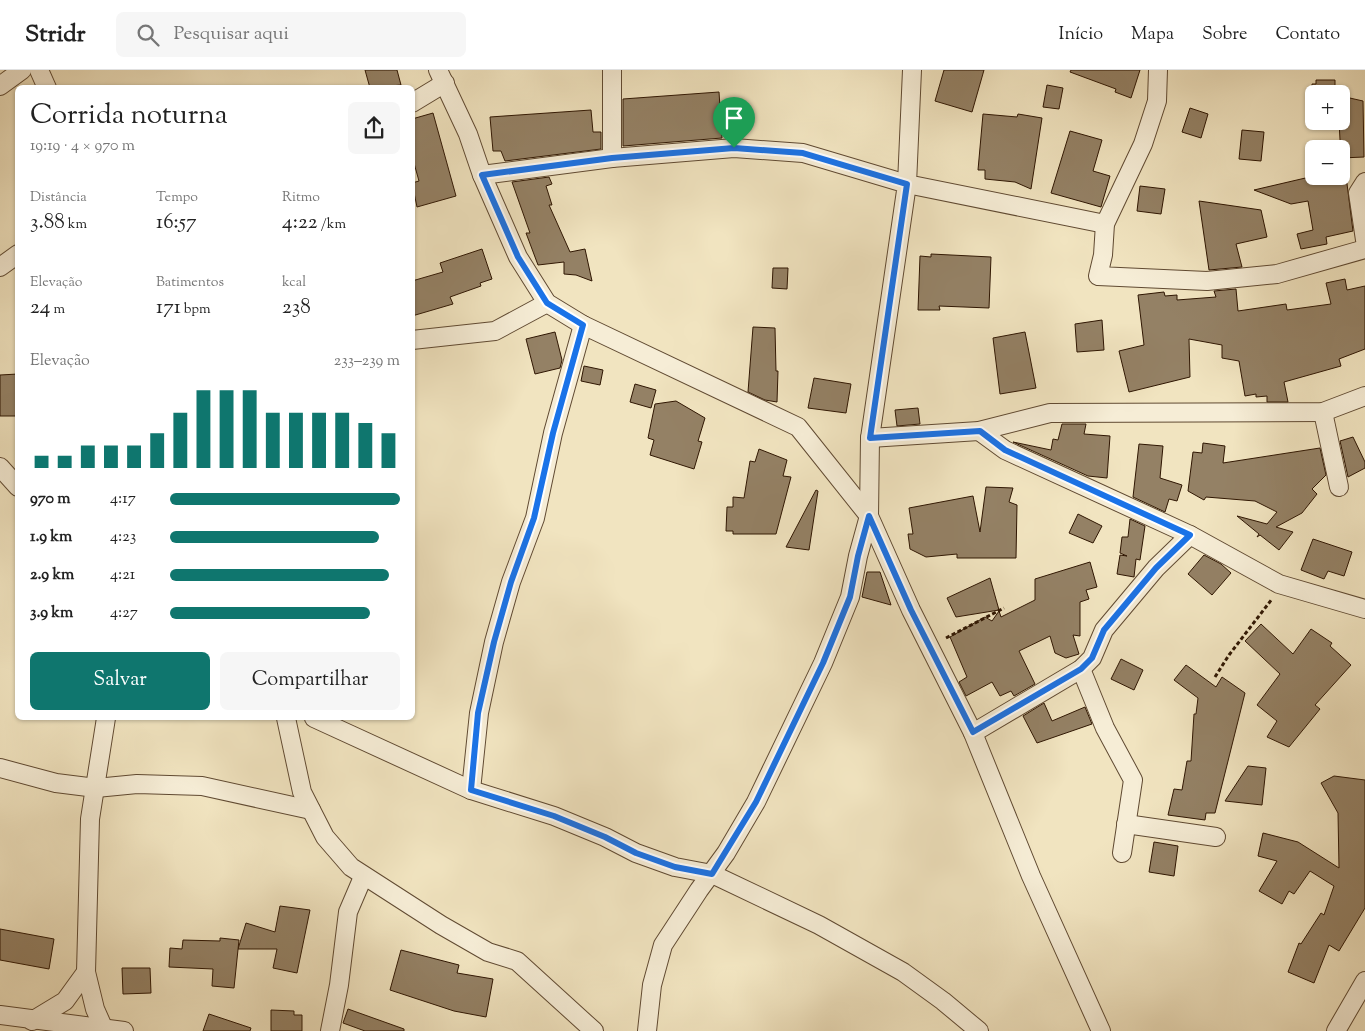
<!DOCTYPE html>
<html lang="pt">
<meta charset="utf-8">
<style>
:root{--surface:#fff;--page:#f6f6f6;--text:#222;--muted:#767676;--line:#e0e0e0;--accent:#0f766e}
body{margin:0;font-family:"Sorts Mill Goudy",serif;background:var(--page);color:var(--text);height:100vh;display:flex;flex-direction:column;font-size:19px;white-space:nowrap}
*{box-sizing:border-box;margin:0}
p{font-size:16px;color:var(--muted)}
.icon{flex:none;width:28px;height:28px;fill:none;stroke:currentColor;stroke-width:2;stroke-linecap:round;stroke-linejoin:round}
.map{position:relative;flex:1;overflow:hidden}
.panel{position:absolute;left:15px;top:15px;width:400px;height:635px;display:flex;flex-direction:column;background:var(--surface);border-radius:8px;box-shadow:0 1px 4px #0004}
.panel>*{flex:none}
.fabs{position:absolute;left:1305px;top:15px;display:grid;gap:10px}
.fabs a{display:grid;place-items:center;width:45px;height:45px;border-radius:8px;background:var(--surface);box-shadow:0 1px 4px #0004;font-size:25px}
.pin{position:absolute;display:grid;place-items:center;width:42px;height:42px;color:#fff;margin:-51px -21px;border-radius:50% 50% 50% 0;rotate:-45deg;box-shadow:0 0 5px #0007}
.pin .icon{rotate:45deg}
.round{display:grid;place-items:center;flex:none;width:52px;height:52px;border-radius:8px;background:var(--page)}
.headline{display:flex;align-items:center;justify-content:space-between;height:85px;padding:0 15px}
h1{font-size:28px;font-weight:600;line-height:38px}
.figures{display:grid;grid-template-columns:repeat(3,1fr);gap:8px;height:85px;padding:5px 15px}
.figures div{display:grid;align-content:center}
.figures b{font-size:21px;font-weight:600}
.figures small{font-size:14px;font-weight:400}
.figures p{font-size:14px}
.chart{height:140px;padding:10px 15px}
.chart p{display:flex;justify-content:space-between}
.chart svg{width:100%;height:90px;margin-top:5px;stroke:var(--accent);stroke-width:6}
.action{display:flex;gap:10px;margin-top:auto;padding:10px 15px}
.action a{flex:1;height:58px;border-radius:8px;background:var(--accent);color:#fff;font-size:20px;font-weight:600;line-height:58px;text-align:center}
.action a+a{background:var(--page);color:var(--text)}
ul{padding:0 15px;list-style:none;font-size:16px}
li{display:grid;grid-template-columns:80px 60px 1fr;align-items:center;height:38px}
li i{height:12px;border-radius:6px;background:var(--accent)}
header{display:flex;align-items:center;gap:30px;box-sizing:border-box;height:70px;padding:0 25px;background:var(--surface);border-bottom:1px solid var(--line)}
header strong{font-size:24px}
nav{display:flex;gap:28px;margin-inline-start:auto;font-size:18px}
.search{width:350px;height:45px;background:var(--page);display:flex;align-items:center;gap:12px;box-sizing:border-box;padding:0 18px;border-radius:8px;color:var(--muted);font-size:19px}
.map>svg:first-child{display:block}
.building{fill:#948165;stroke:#2f1602}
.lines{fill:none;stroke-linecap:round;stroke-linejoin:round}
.minor-casing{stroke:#604a32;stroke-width:20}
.path{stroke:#2f1602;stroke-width:3;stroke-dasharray:4 2.5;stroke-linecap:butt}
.minor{stroke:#f6edd6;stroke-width:18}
.route-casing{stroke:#fff;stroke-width:10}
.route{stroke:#1a73e8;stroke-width:6}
</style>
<header>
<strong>Stridr</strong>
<div class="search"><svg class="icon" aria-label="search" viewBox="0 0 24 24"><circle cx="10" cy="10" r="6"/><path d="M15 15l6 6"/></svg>Pesquisar aqui</div>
<nav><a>Início</a><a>Mapa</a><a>Sobre</a><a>Contato</a></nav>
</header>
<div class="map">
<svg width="1365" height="961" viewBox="0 0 1365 961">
<rect width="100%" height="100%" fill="#f1e4c0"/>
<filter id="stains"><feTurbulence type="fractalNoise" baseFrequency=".004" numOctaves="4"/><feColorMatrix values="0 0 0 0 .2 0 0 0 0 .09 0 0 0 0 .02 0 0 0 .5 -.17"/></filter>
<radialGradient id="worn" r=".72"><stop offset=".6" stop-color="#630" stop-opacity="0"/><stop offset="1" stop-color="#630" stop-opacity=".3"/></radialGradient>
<g class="building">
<polygon points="365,0 397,0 401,15 370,18"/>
<polygon points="944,0 984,0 972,42 935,31"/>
<polygon points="1071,0 1140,0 1131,28 1115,22 1116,19 1070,2"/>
<polygon points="1316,10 1335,10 1335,24 1314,24 1314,38 1312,38 1312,14 1316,14"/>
<polygon points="1047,15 1063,18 1059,39 1043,37"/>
<polygon points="719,22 722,68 623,76 623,29"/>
<polygon points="1341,26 1363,31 1364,87 1341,88 1339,51 1341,51"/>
<polygon points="1190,38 1208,44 1201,68 1182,62"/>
<polygon points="591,40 593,62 601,62 601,79 505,91 501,81 493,81 490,47"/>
<polygon points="433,43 456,126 417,137 412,113 419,111 412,86 412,49"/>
<polygon points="983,44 1017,47 1018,44 1042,48 1031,119 1015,112 985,109 985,100 978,100"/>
<polygon points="1242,60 1264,62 1261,91 1239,89"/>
<polygon points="1070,61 1102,70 1093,101 1110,106 1101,137 1051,123"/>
<polygon points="1345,98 1353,161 1326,167 1327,174 1301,179 1297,164 1313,160 1308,131 1291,134 1254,120 1314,106 1341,106 1341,99"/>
<polygon points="549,107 552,114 546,116 552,135 549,135 570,182 585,179 592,211 576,205 564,204 564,192 538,195 526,163 530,163 512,112"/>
<polygon points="1140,116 1165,119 1161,144 1137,141"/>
<polygon points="1199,131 1261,140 1267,167 1236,174 1242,197 1209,200"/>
<polygon points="482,179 492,209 480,213 481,216 450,227 453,234 412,246 412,211 443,202 440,193"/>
<polygon points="931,184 991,187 989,238 939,236 940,240 918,240 920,186 931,187"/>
<polygon points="773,198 788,198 787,219 772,218"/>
<polygon points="1345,209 1347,220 1365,216 1365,279 1339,289 1341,296 1284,312 1288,332 1267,332 1267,326 1256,327 1256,324 1245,326 1239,291 1222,288 1222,275 1189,269 1190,307 1129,322 1119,281 1144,275 1138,225 1164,222 1165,226 1177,225 1177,230 1216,227 1214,221 1236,219 1238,241 1286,234 1287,240 1331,234 1326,213"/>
<polygon points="1102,250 1104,280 1077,282 1075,254"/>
<polygon points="753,257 775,258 776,301 778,301 777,332 765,330 748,322"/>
<polygon points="555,262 562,290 560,298 535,304 526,269"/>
<polygon points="1025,262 1036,318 1000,324 993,268"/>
<polygon points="584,296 603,300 600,315 581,311"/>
<polygon points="18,304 18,346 0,346 0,305"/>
<polygon points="814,308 851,314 846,343 808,338"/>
<polygon points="635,314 656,320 651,338 630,332"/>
<polygon points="676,331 705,348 698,371 702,372 694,399 650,385 654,370 648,368 655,334"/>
<polygon points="918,338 920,354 897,356 895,340"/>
<polygon points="1062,354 1086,354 1084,364 1110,366 1107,408 1088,406 1013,372 1051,380 1053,369 1058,370"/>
<polygon points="1353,367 1365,392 1365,398 1348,407 1340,371"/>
<polygon points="1203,373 1225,376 1223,393 1320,378 1326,405 1312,419 1317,424 1302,443 1276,457 1293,462 1279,480 1260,465 1257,467 1259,464 1237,446 1267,454 1277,442 1255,431 1206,427 1204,430 1188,421 1193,382 1202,383"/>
<polygon points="1139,374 1163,376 1160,408 1182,415 1177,431 1169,429 1165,442 1133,427"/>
<polygon points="759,379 787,390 783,406 791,407 776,464 733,464 733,461 726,461 727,437 733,437 733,427 744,428 750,391 755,392"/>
<polygon points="986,417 1013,418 1009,432 1017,435 1016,488 957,488 957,484 926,487 910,479 908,464 913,464 909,438 973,426 980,462"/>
<polygon points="816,420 818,421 809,480 786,477"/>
<polygon points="1078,444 1102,456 1093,473 1069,463"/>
<polygon points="1130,449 1145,456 1140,490 1136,489 1134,507 1117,504 1120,485 1127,486 1120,483 1122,467 1128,467"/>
<polygon points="1313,469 1352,482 1344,506 1328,501 1324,509 1301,500"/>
<polygon points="1204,485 1221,494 1231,503 1212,525 1188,504"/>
<polygon points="1090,492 1097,517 1086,520 1089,529 1080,532 1080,566 1073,565 1079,584 1066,588 1055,583 1050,566 1019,581 1035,614 1014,626 1011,621 1000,626 992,612 966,626 959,612 967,607 950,567 985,547 992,551 999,541 1001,547 1035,530 1035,509"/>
<polygon points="867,502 880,502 891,535 862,527"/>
<polygon points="990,508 999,540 956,547 947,528"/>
<polygon points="1261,554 1293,584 1311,559 1332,573 1330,576 1351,595 1315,635 1320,639 1289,677 1267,667 1277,651 1257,635 1280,604 1245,571"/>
<polygon points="1121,589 1143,600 1134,620 1111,609"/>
<polygon points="1186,595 1216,617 1222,607 1245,623 1215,743 1206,743 1205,750 1168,745 1174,719 1182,720 1187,691 1191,691 1194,644 1196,644 1198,628 1174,610"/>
<polygon points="1044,633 1052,651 1085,637 1092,654 1037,673 1023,646"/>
<polygon points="1248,696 1266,698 1262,735 1225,731"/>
<polygon points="1334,706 1365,710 1365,838 1339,881 1329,875 1314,913 1288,902 1299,873 1301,874 1321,843 1324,845 1334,816 1310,801 1294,824 1289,821 1282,834 1259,821 1277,791 1258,786 1263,763 1298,772 1339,798 1338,743 1321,713"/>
<polygon points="1154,772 1178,776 1174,806 1149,802"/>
<polygon points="280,836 310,840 297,903 273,898 277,879 238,879 246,853 275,862"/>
<polygon points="0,859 54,869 49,899 0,890"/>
<polygon points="220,868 239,870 234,918 212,916 213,899 169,897 170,878 182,879 183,870 220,871"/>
<polygon points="401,880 459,895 457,903 493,909 486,947 454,941 390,920"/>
<polygon points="122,898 150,898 151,923 123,924"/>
<polygon points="348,939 404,959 404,961 365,961 343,953"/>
<polygon points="271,940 294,941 294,945 302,945 302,961 271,961"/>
<polygon points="209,944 251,958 250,961 203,961"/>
</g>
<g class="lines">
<defs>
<g id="minor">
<polyline points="39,0 47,18"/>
<polyline points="438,0 468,64 482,105 518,187 547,233 583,255 798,357 869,446 911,540 973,663 1031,806 1101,961"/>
<polyline points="612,0 612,88 734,78 803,83 907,114 870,368 869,446 858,486 850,527 823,593 756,732 726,783 699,820 663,875 652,915 647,961"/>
<polyline points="912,0 907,114 1105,154"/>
<polyline points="1158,0 1157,31 1143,74 1105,154 1103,185 1098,206 1207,211 1277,204 1365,179"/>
<polyline points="0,16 22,0"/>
<polyline points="412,33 445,13"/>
<polyline points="482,105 612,88"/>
<polyline points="1365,112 1358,123 1365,170"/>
<polyline points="0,197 18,184"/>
<polyline points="412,270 495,261 547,233"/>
<polyline points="1323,342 1339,417"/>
<polyline points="979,361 1005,380 1190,465 1279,514 1365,539"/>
<polyline points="870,368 979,361 1050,343 1323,342 1365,326"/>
<polyline points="0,397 18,417"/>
<polyline points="1081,599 1105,658 1133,710 1122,783"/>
<polyline points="286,648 302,722 325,767 351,797 441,855 488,882 517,891 594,961"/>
<polyline points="314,648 471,720 554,746 605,767 636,783 675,797 712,804 819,855 903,902 943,931 979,961"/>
<polyline points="973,663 1081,599 1092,588 1104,560 1156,498 1190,465"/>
<polyline points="0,698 56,713 96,718 137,714 202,716 311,740"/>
<polyline points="471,720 479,643 494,572 511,512 535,448 553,363 583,255"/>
<polyline points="1126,754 1216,767"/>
<polyline points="0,945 124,961"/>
<polyline points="32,951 65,931 86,902"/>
<polyline points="103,957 95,939 86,902 90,749 106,648"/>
<polyline points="330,961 339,915 348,842 363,807"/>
<polyline points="1336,961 1365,911"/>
</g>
</defs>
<use href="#minor" class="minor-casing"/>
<g class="path">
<polyline points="946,568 1004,538"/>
<polyline points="1215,607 1229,585 1272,529"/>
</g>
<use href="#minor" class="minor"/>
</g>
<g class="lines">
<defs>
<polygon id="route" points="734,78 803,83 907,114 870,368 980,361 1005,380 1190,465 1156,498 1104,560 1092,588 1081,599 973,662 911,540 869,446 858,486 850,527 823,593 756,732 712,804 675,797 636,783 605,767 554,746 471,720 478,643 494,572 511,512 534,448 553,363 583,255 547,233 518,187 482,105 612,88"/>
</defs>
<use href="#route" class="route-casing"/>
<use href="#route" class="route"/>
</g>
<rect width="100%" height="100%" filter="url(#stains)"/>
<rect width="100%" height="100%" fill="url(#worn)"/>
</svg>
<div class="fabs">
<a>+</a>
<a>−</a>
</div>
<div class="pin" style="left:734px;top:78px;background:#1e9e55"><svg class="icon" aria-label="arrive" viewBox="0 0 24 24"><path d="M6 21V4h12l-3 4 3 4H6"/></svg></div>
<section class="panel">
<div class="headline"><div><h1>Corrida noturna</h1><p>19:19 · 4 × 970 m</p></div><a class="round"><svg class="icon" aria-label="share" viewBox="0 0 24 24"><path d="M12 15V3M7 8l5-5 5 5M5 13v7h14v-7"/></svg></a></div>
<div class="figures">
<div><p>Distância</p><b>3.88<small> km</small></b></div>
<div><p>Tempo</p><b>16:57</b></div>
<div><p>Ritmo</p><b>4:22<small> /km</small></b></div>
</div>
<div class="figures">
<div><p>Elevação</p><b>24<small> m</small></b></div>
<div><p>Batimentos</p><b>171<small> bpm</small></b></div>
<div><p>kcal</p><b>238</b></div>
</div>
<div class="chart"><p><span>Elevação</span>233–239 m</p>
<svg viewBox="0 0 160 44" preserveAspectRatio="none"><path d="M5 44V38M15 44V38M25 44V33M35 44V33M45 44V33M55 44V27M65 44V17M75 44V6M85 44V6M95 44V6M105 44V17M115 44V17M125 44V17M135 44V17M145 44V22M155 44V27"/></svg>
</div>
<ul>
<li><b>970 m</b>4:17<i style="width:100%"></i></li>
<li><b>1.9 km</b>4:23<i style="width:91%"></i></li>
<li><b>2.9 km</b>4:21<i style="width:95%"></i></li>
<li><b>3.9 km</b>4:27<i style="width:87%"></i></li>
</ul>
<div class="action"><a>Salvar</a><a>Compartilhar</a></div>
</section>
</div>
